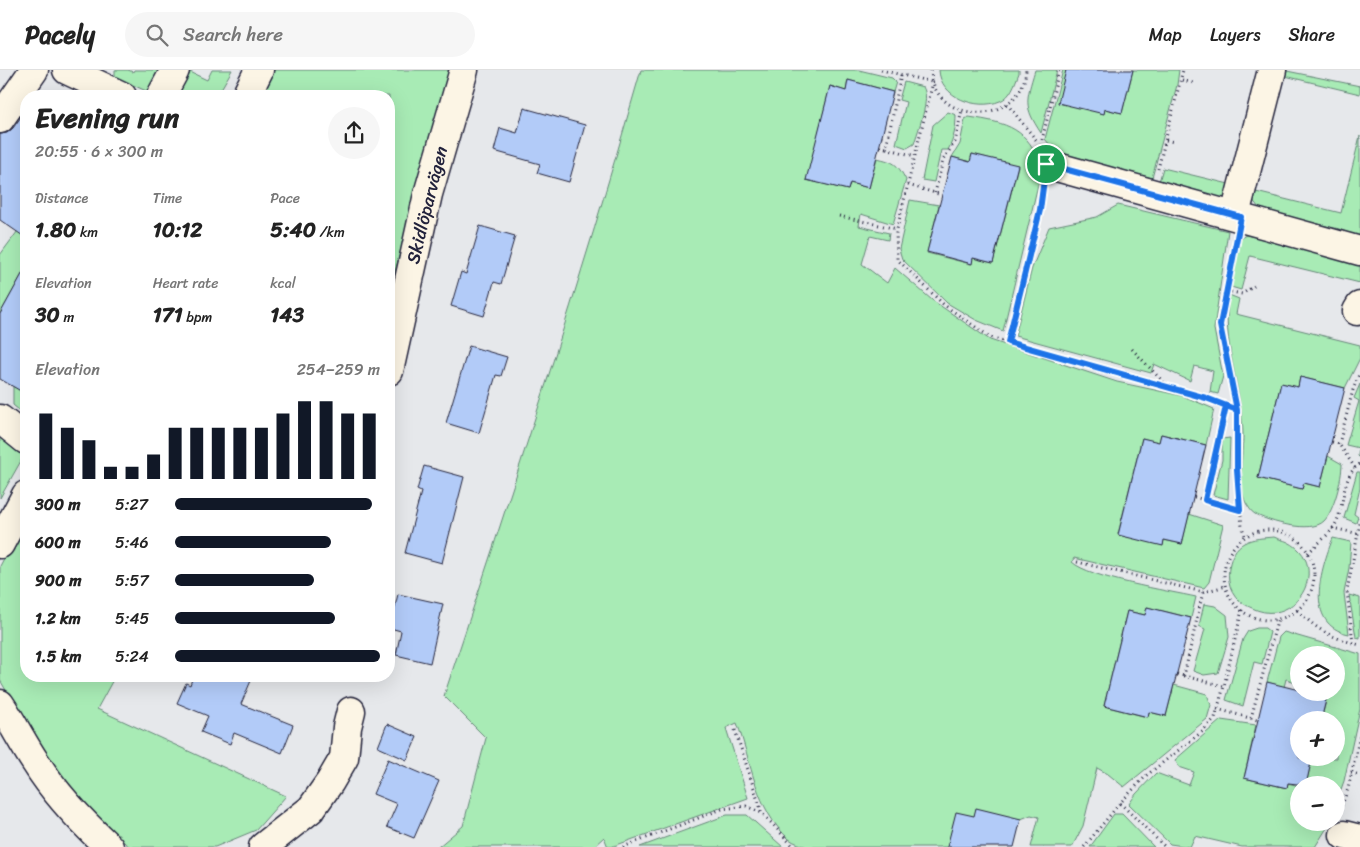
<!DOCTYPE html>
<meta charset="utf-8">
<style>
:root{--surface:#fff;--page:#f6f6f6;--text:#222;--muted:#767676;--line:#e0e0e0;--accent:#111827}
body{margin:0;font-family:Sriracha,sans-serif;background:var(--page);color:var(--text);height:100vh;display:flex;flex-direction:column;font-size:19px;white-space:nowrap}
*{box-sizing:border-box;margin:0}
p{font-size:16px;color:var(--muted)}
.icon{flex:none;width:28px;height:28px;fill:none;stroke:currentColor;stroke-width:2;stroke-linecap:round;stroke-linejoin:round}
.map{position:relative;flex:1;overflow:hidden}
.side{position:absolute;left:20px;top:20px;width:375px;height:592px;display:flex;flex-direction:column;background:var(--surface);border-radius:20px;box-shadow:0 5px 20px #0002}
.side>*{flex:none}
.controls{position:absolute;left:1290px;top:576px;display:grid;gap:10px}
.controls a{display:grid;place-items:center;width:55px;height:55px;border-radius:50%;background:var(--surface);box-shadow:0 5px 20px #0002;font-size:25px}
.pin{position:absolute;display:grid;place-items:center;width:42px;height:42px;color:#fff;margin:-21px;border:2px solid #fff;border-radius:50%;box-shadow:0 1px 5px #0007}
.round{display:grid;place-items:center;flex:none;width:52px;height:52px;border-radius:26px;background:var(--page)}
.overview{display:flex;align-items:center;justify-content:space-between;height:85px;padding:0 15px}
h1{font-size:28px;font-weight:700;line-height:38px}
.metrics{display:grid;grid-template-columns:repeat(3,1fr);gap:8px;height:85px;padding:5px 15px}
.metrics div{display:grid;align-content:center}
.metrics b{font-size:21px;font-weight:700}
.metrics small{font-size:14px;font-weight:400}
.metrics p{font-size:14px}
.chart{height:140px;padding:10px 15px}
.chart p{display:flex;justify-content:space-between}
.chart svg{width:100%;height:90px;margin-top:5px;stroke:var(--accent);stroke-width:6}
ul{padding:0 15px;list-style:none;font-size:16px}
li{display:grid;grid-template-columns:80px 60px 1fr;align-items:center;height:38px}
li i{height:12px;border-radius:6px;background:var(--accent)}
header{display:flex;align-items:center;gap:30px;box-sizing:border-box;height:70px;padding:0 25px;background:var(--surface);border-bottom:1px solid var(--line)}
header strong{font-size:24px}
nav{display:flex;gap:28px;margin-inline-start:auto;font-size:18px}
.search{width:350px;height:45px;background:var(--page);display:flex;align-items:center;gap:12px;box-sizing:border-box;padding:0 18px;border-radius:28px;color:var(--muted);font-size:19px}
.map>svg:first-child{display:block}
.green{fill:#a8ebb5;stroke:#658678}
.building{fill:#b2cbf8;stroke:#22223b}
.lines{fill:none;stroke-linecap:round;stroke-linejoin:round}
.minor-casing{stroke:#22223b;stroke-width:31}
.path{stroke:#22223b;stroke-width:3;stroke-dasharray:1 4;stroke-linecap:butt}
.minor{stroke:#fcf5e5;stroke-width:28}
.route-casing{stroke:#fff;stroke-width:10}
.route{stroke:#1a73e8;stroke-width:6}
.labels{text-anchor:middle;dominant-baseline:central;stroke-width:4;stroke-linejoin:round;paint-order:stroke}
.street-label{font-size:18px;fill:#22223b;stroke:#fcf5e5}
</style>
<header>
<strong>Pacely</strong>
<div class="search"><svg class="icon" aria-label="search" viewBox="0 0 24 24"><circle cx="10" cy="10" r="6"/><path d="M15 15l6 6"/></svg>Search here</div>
<nav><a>Map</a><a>Layers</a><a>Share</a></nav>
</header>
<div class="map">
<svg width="1360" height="777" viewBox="0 0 1360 777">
<rect width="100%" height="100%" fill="#e6e8eb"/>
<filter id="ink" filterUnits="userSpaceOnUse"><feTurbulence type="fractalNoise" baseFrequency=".02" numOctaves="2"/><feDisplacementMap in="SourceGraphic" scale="10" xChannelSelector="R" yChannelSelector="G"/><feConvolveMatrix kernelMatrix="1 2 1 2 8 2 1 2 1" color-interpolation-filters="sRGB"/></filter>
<g filter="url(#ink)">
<g class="green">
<polygon points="115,0 128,0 133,2 134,0 165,0 153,24 115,7"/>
<polygon points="186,0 207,10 212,0 232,0 217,26 172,26"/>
<polygon points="271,0 449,0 389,224 389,26 257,26"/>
<path d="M641,0H859L892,8L896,12L893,22L848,10L846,21L830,16L807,110L848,120L850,113L869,118L877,88C894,92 897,93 906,110L893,154L861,144L859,156L889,163L888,170L870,166L862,194L887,213L895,198L932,230L990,270L1117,312L1183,326L1214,339L1206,375L1161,364L1159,373L1142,368L1118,464L1163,475L1164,470L1182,474L1189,444L1223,455L1209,512L1204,518L1074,488L1072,492C1089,508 1169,521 1196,527L1191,548L1147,537L1145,545L1127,541L1104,636L1147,647L1149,642L1166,646L1174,615L1207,624L1211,635L1207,649L1124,717L1108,704L1097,698L1083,756L1072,777H1031L1039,747L1031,745L1021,749L974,746L947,777H807C802,775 794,773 789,769C755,739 752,693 737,653L726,658L748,728L611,777H608L604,767L593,777H438L463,756L486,668L444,626C513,418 581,211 641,0Z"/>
<path d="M939,0H1019V3C1015,13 1011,27 1000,31C977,41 940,27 939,0Z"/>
<path d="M1035,0H1057L1041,63C1023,36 1026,30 1035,0Z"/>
<polygon points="1063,0 1066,0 1104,43 1105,39 1122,43 1133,0 1179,0 1177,15 1152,108 1063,86 1055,81 1045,69"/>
<polygon points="1282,0 1360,16 1360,24 1285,6"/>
<path d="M904,12L923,17C931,28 918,60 914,74L907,78L896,74L906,32L899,30Z"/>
<path d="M948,42L956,45C956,57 954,69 948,80H941L934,112L922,110L933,55Z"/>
<path d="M969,47C1008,53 1028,58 1042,98L1003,261L976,250L947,233L902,189L899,179L910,130L939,135L927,183L971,194L973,188L993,193L1018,96L972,84L970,92L952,87L960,74L965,49Z"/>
<polygon points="1360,66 1360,168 1339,159 1267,142 1259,138 1252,129 1253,109 1259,109 1256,122 1341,143"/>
<polygon points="1163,98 1229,114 1229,126 1221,129 1158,115"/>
<polygon points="1118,135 1228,161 1214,259 1223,306 1218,324 1210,322 1213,301 1194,296 1190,311 1154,294 1151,303 1015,266 1032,198 1049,157 1097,147"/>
<polygon points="26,150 26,197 0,244 0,185"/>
<polygon points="1246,165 1331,185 1360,196 1360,213 1250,186 1241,220 1231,217 1239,169"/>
<path d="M1229,225L1239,229L1236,244L1360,275V288L1345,318L1300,307L1298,317L1281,313L1258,408L1302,419L1304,413L1320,417L1328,386L1342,394C1342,408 1334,441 1324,451C1311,464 1269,452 1255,444C1251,442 1248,436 1246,433C1237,416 1243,384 1243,365C1242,318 1221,271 1229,225Z"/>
<polygon points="1360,314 1360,387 1359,387 1358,386 1359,378 1346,375 1359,331 1354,328"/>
<polygon points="13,316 26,324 26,346 13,335"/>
<polygon points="0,360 26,382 0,428"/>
<polygon points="1230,368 1228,429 1213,425 1222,390 1222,369"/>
<polygon points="1357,402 1360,402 1360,418 1354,444 1358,447 1356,453 1344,448"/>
<polygon points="26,447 26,606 115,606 97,639 286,726 256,760 215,777 130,777 68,727 0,610 0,496"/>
<path d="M1274,467C1278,469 1284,470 1288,472C1332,494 1297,560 1252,538C1245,535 1238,531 1234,524C1224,511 1228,481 1244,473C1253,468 1263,468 1274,467Z"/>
<path d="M1333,468L1351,472L1349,498L1344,523L1349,564C1303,555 1321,498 1333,468Z"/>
<polygon points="1349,525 1360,528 1360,568 1356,567"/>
<polygon points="1204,534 1215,536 1227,545 1229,567 1218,603 1204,605 1193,601 1205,559 1199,556"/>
<polygon points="1257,558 1265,558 1270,562 1262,594 1254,592 1243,636 1226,630 1243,569 1248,561"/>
<polygon points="1284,562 1360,584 1360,639 1344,711 1336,733 1336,715 1306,715 1312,688 1336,688 1336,650 1321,650 1328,623 1336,622 1336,585 1299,585 1299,613 1286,609 1284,617 1267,612 1279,567"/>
<polygon points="1221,650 1256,655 1244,708 1287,718 1288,713 1299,716 1299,752 1330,753 1315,777 1242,777 1195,766 1190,777 1170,774 1129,734 1136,724 1156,703 1189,715 1194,702 1179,697 1175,690"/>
<polygon points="1114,744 1122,744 1154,777 1090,777"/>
<polygon points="727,745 747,745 783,777 640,777"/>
</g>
<g class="building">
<polygon points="1066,0 1133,0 1122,43 1105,39 1104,44 1058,33"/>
<polygon points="848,10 893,22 869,118 850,113 848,120 806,110 830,16 846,21"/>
<polygon points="524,38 585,55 569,112 537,103 540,94 494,81 500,58 517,63"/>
<polygon points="23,44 26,46 26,168 0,150 0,64 7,63 13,58"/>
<polygon points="972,84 1018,95 993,193 973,188 972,194 927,182 952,87 970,92"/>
<polygon points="480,156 515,166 501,214 494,212 484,246 451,236 461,202 466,204"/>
<polygon points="26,197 26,324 0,309 0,244"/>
<polygon points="469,276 507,287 501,306 496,305 479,363 446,353"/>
<polygon points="1300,307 1345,318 1320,417 1304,413 1302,419 1258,408 1281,313 1298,317"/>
<polygon points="1161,364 1206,375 1182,474 1164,470 1163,476 1118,465 1142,368 1159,372"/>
<polygon points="424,396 464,407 442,493 405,483 421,422 417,420"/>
<polygon points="398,524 443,534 430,593 396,585 401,561 390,558"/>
<polygon points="1147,537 1191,548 1166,646 1149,642 1148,647 1104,636 1127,541 1145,545"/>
<polygon points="193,606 253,606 241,634 293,655 282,683 234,663 230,674 201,662 208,646 177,633 186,613 190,615"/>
<polygon points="1267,612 1299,620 1299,622 1328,622 1321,650 1299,650 1299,688 1312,688 1306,715 1288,713 1287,718 1244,708"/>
<polygon points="387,654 417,667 407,690 378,677"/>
<polygon points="388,689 439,711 414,768 387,757 397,734 373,724"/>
<polygon points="976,738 1021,749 1014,777 947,777 956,742 974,746"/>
</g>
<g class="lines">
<defs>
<g id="minor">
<polyline points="67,0 122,26"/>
<polyline points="161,26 175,0"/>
<polyline points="246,26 259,0"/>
<polyline points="0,49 34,0"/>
<polyline points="1046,94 1360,181"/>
<polyline points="1235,145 1272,0"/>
<polyline points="1357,241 1360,236"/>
<polyline points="389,301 428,124 464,0"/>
<polyline points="0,349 26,370"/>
<polyline points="0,474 26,425"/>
<path d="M0,634C13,653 23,674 36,693C56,725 82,752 109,777"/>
<polyline points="1344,765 1360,769"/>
<polyline points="263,777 311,739 330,712 344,688 347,657 351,641"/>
</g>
</defs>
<use href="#minor" class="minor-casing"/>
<g class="path">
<polyline points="881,0 932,12"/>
<path d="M931,0C932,56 1022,57 1026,0"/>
<polyline points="901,5 886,78 915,86"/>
<polyline points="1182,10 1193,13"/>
<polyline points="933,12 896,163 897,189 944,235 990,267 1206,328 1237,341"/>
<polyline points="1007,34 1037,71"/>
<polyline points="1042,70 1059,0"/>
<polyline points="1166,70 1174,72"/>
<polyline points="880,77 886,78"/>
<polyline points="1158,99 1183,0"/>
<polyline points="908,115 942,125"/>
<polyline points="935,123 943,90 955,72 962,40"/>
<polyline points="839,146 897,159"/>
<polyline points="1236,173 1220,255 1237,341 1237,399 1242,457 1245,466"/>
<polyline points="1226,221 1242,224 1254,216"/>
<polyline points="1008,272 1040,140 1043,119"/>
<polyline points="1132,279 1168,317"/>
<polyline points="1226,336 1205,430 1240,440"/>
<polyline points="1332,372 1339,374 1355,398"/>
<polyline points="1339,374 1353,320 1360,302"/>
<polyline points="1194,427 1205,430"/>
<polyline points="1332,458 1360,464"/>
<circle cx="1269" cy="505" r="45"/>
<path d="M1308,483C1317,474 1328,466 1335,455C1345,437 1341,405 1360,394"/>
<polyline points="1077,492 1203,522 1184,606 1224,616"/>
<polyline points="1203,522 1226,516"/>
<path d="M1297,540C1320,562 1330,567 1360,575"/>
<polyline points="1353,573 1347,521 1360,453"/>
<polyline points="1177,604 1184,606"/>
<polyline points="1217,639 1257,650"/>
<polyline points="1251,648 1278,548"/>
<polyline points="735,660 762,743"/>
<polyline points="1351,703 1360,705"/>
<polyline points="1120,733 1165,777"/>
<polyline points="1340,740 1348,719 1360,665"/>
<polyline points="623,777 722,739 746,736 762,743 794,777"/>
<polyline points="1084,777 1120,733 1147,705 1203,661 1215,648 1224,616 1242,540"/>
</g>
<use href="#minor" class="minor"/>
</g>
</g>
<g class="lines" filter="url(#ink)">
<defs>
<polyline id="route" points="1046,94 1040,140 1008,272 1206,328 1237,340 1237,399 1240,440 1205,430 1226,336 1237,340 1220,255 1241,147 1046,94"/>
</defs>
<use href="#route" class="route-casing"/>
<use href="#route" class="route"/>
</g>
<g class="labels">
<g class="street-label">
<text transform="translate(427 135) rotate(-76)">Skidlöparvägen</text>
</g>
</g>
</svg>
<div class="controls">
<a><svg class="icon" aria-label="layers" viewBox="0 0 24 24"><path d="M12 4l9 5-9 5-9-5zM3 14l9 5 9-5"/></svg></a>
<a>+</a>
<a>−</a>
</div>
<div class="pin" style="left:1046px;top:94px;background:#1e9e55"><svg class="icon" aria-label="arrive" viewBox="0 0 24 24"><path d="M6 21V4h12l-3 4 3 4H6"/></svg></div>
<section class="side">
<div class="overview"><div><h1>Evening run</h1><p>20:55 · 6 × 300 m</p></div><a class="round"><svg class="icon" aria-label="share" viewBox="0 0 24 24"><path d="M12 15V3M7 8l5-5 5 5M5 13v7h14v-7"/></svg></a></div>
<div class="metrics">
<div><p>Distance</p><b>1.80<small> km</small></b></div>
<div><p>Time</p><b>10:12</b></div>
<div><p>Pace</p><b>5:40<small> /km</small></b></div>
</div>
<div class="metrics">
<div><p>Elevation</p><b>30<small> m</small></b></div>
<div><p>Heart rate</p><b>171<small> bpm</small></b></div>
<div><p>kcal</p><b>143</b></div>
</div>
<div class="chart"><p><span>Elevation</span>254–259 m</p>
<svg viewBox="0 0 160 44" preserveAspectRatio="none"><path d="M5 44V12M15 44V19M25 44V25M35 44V38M45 44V38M55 44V32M65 44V19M75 44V19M85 44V19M95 44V19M105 44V19M115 44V12M125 44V6M135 44V6M145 44V12M155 44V12"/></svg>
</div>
<ul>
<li><b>300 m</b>5:27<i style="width:96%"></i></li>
<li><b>600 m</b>5:46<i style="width:76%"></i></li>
<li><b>900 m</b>5:57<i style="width:68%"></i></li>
<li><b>1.2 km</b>5:45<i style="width:78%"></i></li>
<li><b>1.5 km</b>5:24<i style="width:100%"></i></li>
</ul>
</section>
</div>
